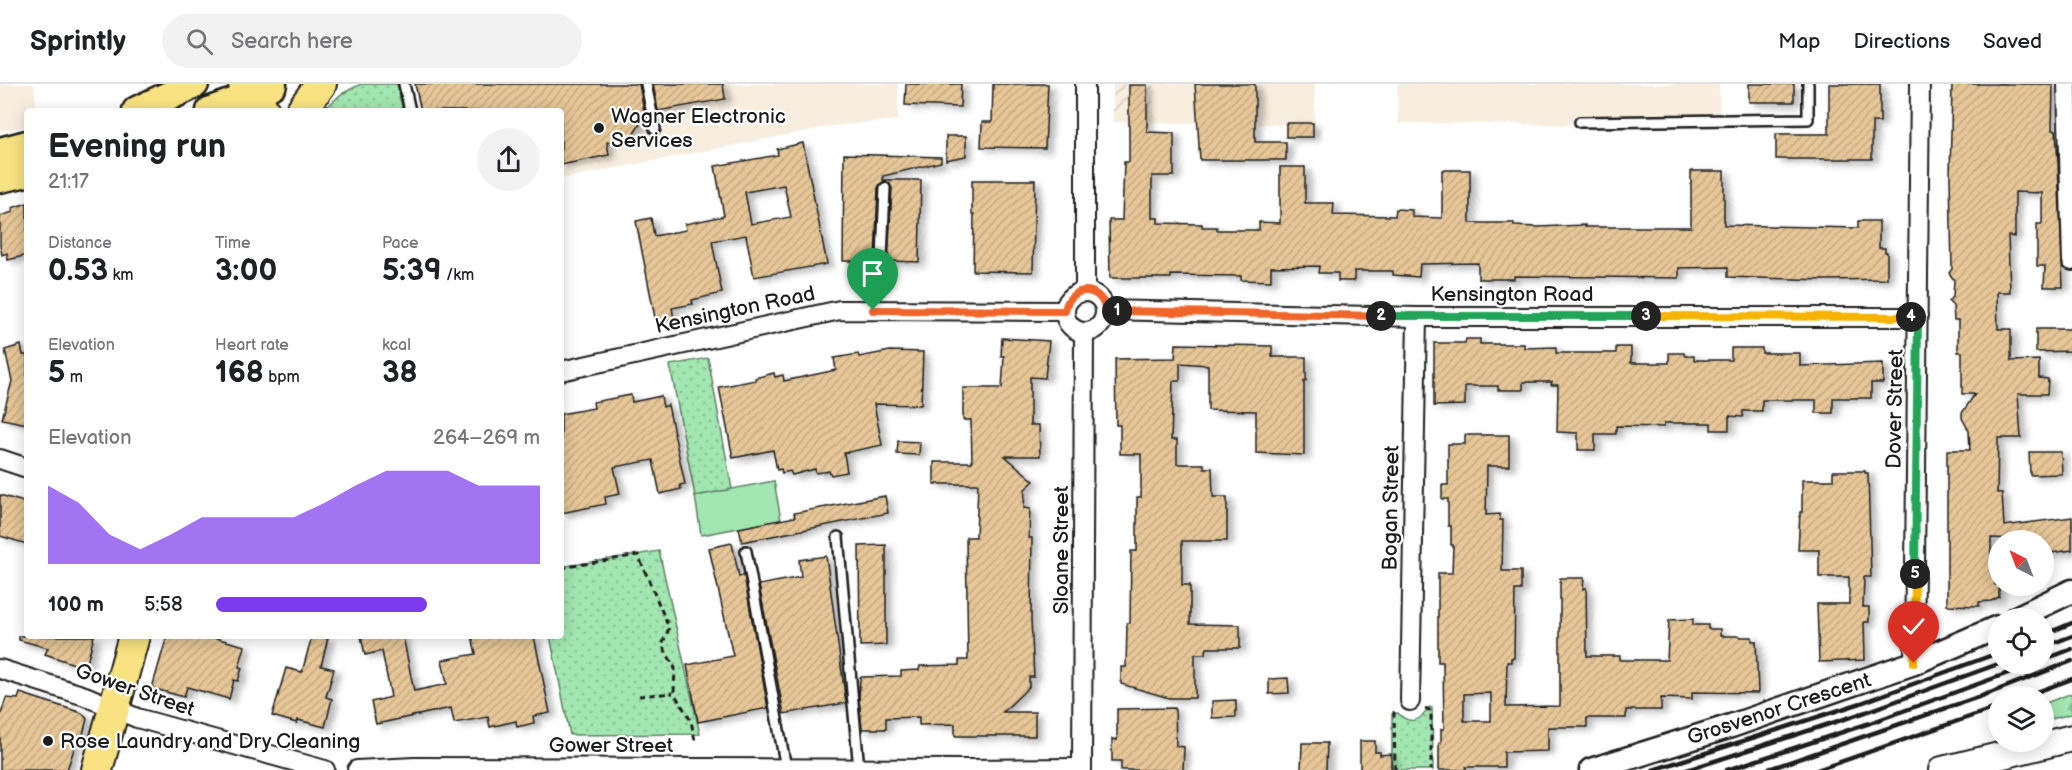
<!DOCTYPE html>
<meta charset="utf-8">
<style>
:root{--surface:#fff;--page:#f2f2f2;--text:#202124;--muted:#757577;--line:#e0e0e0;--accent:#7c3aed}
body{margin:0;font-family:"Balsamiq Sans",sans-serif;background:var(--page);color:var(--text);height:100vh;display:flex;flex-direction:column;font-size:22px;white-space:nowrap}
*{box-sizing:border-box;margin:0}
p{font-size:20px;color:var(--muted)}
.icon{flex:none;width:33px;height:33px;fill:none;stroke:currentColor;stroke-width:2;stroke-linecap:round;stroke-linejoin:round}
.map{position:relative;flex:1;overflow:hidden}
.details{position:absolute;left:24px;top:24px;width:540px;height:531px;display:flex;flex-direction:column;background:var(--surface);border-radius:6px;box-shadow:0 3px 15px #0003}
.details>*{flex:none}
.needle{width:39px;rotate:318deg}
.fabs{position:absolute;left:1988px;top:446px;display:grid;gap:12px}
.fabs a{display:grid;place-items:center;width:66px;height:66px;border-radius:50%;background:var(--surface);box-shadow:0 3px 15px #0003;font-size:30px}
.pin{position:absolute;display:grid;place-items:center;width:51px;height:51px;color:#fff;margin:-62px -26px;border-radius:50% 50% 50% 0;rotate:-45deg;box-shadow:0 0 6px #0007}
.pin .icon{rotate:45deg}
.km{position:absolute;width:30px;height:30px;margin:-15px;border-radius:50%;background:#222;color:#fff;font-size:16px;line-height:30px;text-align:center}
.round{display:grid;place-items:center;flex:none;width:63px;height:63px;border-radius:32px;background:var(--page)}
.headline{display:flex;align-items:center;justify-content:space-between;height:102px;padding:0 24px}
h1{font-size:33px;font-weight:700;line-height:45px}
.metrics{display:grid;grid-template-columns:repeat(3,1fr);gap:9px;height:102px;padding:6px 24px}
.metrics div{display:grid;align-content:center}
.metrics b{font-size:30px;font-weight:700}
.metrics small{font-size:16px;font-weight:400}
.metrics p{font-size:16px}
.chart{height:168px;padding:12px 24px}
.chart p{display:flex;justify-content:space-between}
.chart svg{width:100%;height:108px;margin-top:6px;fill:var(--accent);opacity:.7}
ul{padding:0 24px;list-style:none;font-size:20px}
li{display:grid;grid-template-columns:96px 72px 1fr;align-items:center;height:45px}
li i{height:15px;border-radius:8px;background:var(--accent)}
header{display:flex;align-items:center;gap:36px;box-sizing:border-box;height:84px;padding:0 30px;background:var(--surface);border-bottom:2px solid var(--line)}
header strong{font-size:28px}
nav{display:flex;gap:33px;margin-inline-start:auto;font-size:21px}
.search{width:420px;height:54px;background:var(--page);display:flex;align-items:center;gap:15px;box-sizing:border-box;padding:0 21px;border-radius:33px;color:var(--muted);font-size:22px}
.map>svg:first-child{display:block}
.built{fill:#f8eee0}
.industrial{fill:url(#industrial-furrows)}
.grass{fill:#a2e6b1;stroke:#5f8166;stroke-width:1.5}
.forest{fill:url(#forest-firs);stroke:#5f8166;stroke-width:1.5}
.park{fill:url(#park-dots);stroke:#5f8166;stroke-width:1.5}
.building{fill:url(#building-hatch);stroke:#1c1c1c;stroke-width:1.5;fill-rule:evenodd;filter:url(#shadow)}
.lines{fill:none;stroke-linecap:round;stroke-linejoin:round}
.service-casing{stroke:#1c1c1c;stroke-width:14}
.minor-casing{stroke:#1c1c1c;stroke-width:22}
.tertiary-casing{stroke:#1c1c1c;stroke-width:27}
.secondary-casing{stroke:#1c1c1c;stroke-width:30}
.primary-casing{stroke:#1c1c1c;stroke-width:33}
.trunk-casing{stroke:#1c1c1c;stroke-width:34}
.path{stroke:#1c1c1c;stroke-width:3;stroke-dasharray:6 4.5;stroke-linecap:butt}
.service{stroke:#fff;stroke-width:9}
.minor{stroke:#fff;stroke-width:18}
.tertiary{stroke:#fff;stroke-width:22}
.secondary{stroke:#fff;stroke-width:26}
.primary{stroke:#f8e281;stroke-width:28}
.trunk{stroke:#f8e281;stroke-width:30}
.rail{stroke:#1c1c1c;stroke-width:4.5}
.split-1-casing{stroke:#fff;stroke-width:12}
.split-2-casing{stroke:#fff;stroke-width:12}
.split-3-casing{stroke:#fff;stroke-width:12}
.split-4-casing{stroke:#fff;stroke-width:12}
.split-5-casing{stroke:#fff;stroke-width:12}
.split-6-casing{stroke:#fff;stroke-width:12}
.split-1{stroke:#f0652b;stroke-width:8}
.split-2{stroke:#f0652b;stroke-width:8}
.split-3{stroke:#22a559;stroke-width:8}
.split-4{stroke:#f5b400;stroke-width:8}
.split-5{stroke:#22a559;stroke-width:8}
.split-6{stroke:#f5b400;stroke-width:8}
.poi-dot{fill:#1c1c1c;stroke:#fff;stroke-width:2}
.labels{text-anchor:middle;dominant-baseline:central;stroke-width:4.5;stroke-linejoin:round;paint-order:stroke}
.poi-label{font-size:21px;fill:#1c1c1c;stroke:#fff;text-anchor:start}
.street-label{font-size:21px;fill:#1c1c1c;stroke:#fff}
</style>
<header>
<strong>Sprintly</strong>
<div class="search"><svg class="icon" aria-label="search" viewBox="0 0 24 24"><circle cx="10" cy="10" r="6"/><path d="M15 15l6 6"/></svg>Search here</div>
<nav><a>Map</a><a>Directions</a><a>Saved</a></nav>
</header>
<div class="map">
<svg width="2072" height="686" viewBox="0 0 2072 686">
<defs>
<pattern id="industrial-furrows" width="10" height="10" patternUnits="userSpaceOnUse" patternTransform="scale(1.5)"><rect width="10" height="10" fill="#f8eee0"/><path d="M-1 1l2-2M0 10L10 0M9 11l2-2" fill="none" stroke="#d4ccc0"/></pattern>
<pattern id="forest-firs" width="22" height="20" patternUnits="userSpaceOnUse" patternTransform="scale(1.5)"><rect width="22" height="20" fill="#a2e6b1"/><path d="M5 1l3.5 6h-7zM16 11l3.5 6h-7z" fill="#8bc598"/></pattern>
<pattern id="park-dots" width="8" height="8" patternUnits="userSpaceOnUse" patternTransform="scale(1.5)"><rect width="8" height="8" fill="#a2e6b1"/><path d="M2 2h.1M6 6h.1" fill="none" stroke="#8bc598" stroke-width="1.8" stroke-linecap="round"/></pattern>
<pattern id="building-hatch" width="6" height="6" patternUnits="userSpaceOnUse" patternTransform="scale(1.5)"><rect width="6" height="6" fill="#e6c698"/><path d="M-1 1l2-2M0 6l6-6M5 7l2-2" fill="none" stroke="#c5aa82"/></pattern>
<filter id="shadow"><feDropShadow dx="6" dy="3.5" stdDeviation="3" flood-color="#0004"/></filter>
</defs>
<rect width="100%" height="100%" fill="#fff"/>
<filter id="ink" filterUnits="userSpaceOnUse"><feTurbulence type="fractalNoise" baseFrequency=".0167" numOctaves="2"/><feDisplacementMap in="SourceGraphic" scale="12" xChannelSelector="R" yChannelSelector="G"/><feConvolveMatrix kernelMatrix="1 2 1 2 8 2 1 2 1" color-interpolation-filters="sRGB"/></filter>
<g filter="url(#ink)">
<g class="built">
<polygon points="0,0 34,0 37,27 27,27 27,42 0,48"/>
<polygon points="414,0 898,0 898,36 833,42 561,95 561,27 419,27"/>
<polygon points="1153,0 1315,0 1315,41 1112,38 1113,28 1153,29"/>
<polygon points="1397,0 1719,0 1719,31 1591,31 1589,41 1398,39"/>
</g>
<polygon class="industrial" points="1113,0 1153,0 1153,29 1113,28"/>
<polygon class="grass" points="774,397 781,436 701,451 695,412"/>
<polygon class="forest" points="2072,609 2072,630 2043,637 2043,620"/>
<g class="park">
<polygon points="361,0 397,0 403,27 323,27 341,10"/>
<polygon points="708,274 732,405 695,412 670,281"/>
<polygon points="659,467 700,650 570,651 550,552 561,552 561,483"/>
<path d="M1429,623L1432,624L1433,686H1392V630L1398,629C1410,642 1421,637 1429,623Z"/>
</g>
<g class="building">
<polygon points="415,0 639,0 645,32 633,51 607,58 609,71 561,81 561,27 421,27"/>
<polygon points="653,0 723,0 725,15 658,27"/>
<polygon points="906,0 961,0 960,23 905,21"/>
<polygon points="993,0 1048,0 1045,64 981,63 982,38 992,38"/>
<polygon points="1195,0 1255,0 1255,58 1286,58 1286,76 1200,76"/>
<rect x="1749" y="0" width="45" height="18"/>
<polygon points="1829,0 1880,0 1880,38 1872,38 1872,75 1776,75 1776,50 1829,50"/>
<polygon points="1952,0 2053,0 2052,46 2056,46 2058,79 2063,203 2044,203 2045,182 2037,182 2037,140 2042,140 2042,109 2015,108 2015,153 2008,152 2010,208 1997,208 1998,245 2011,245 2011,277 2039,276 2039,294 2048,295 2047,310 2018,310 2021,354 1998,354 1997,409 2002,409 2004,442 2072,433 2072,466 2043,470 2043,456 1991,454 1991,491 1995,491 1995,501 1999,501 1999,513 1991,517 1979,518 1979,522 1947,521 1947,366 1970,366 1969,347 1962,334 1962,329 1975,310 1962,310 1962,268 1958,268 1958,236 1954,236 1953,222 1948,217 1953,213 1954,196 1949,189 1952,185 1950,94"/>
<polygon points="1129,1 1147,1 1147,48 1174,49 1174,92 1152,92 1152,134 1158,134 1158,139 1202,140 1202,143 1217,143 1217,146 1259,146 1259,138 1280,139 1280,83 1305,83 1305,119 1334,119 1333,131 1395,132 1396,125 1412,126 1412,133 1442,134 1442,86 1470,86 1470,139 1514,139 1514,142 1538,143 1585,141 1585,143 1691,143 1691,87 1724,87 1724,141 1858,144 1858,137 1879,137 1879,164 1885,164 1885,168 1887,168 1887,195 1825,196 1728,193 1728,183 1679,184 1679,194 1514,192 1514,195 1478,195 1478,179 1420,180 1419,193 1393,191 1393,187 1354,187 1354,197 1338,197 1338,189 1318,189 1319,182 1271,183 1271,197 1241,196 1241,192 1171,191 1171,194 1110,194 1109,136 1122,136 1124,78 1129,78"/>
<rect x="1286" y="39" width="27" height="14"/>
<polygon points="946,52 966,52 966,72 946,76"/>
<path d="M803,59L827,180L754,193L746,151L712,157L722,209L692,216L693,220L672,224L674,235L656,239L636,137L651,134L654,152L686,146L685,140L724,132L715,82L778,71L777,65ZM784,101L791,133L751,140L745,108Z"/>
<polygon points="844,70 941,73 941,78 883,92 883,96 921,96 919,178 888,177 892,104 889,99 885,97 880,100 878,104 875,177 843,177"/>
<polygon points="972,96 1035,96 1033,188 973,187 974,130 972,130"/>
<polygon points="27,119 27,171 8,176 7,169 2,171 0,162 0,132 13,128 12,124"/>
<polygon points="2036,245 2072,245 2072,267 2036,268"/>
<polygon points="1002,254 1049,257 1045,294 1030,293 1030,341 1039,341 1040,372 1005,372 1034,397 1025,405 1024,424 1030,425 1029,454 1032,454 1031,535 1034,593 1029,593 1029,603 1003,628 1035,628 1035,652 955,652 955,640 919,641 919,633 886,634 886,645 862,645 859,615 860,593 901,592 901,587 919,586 920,582 959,581 959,576 968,576 966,453 976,453 978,400 934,400 934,378 972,378 971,336 963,336 963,304 1002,304 1004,272 1001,272"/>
<polygon points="1466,255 1480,255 1480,260 1524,260 1524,264 1556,263 1556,269 1616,269 1616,263 1631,263 1631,279 1669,279 1669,269 1684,269 1685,272 1694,272 1694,276 1731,276 1731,264 1762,264 1762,269 1800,269 1800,282 1883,279 1883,299 1871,299 1871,314 1833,314 1833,329 1816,329 1816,316 1762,316 1762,327 1743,327 1743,333 1729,332 1729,346 1711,346 1711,339 1664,339 1664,343 1616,342 1616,350 1595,350 1595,366 1578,366 1578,349 1557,348 1558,301 1551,301 1552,298 1523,298 1523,306 1498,306 1498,302 1465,302 1465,321 1434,322 1434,259 1465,259"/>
<polygon points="1176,260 1272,262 1272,273 1306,273 1306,297 1304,297 1304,371 1256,369 1256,327 1208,326 1208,281 1180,279 1180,297 1173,297 1171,356 1177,356 1177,380 1204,380 1204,384 1212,384 1213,413 1227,413 1227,457 1182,457 1182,501 1190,501 1190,540 1240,541 1240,564 1207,564 1205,570 1195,570 1195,614 1169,614 1121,600 1121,583 1126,583 1127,539 1130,539 1131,467 1137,467 1137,413 1141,413 1141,370 1120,370 1120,341 1116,341 1115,275 1175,274"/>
<polygon points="21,261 23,271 27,271 27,340 2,335 12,297 5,266"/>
<polygon points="890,267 923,268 921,321 874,320 882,361 844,369 847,388 831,391 829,387 816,389 815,385 792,391 790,387 782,389 781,385 777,386 773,366 733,374 719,303 756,296 755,294 774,289 775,293 783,291 784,297 836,286 834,274 858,270 859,273"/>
<polygon points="631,311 632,318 661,312 663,323 668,321 685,400 680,401 681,405 660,410 653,376 614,383 620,410 605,413 606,420 561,429 561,330 594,324 593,318"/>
<path d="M1465,351H1509V382H1487L1486,431L1500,430V436H1503L1502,487H1521V506H1515L1514,574H1511V578H1507L1506,623L1560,622V494H1584L1583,505L1586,504L1587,572H1620V576H1667L1669,536L1693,535V541H1708V545H1720V552H1740L1741,553H1752V557H1756L1758,609L1692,608V615L1661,614V626H1626V634H1587V643H1548V667L1504,668V683H1466V686H1439V659H1441V645H1444L1443,578H1438V489H1452L1453,461H1451V442H1448V415H1442V401H1448V360H1465ZM1491,609V637H1464V610Z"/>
<polygon points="898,357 920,358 919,371 897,370"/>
<polygon points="2029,368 2061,368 2062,390 2030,391"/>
<polygon points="1833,387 1865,387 1865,389 1868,389 1871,493 1864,493 1863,523 1869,523 1869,538 1864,538 1865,576 1819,578 1817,520 1849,520 1849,493 1819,493 1819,466 1798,466 1800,428 1802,428 1802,396 1833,396"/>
<polygon points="0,411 27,419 27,460 0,452"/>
<polygon points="885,412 888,429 742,458 739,444 795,433 794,429"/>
<polygon points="732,459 739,493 744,491 768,624 698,638 687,581 733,572 709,464"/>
<polygon points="886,461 886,561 860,562 859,462"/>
<polygon points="826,472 846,619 784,630 759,501 801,493 799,476"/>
<polygon points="19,552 94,552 87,579 74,580 45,570 48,564 19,556"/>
<polygon points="167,552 208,552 245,562 239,583 242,584 238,597 234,596 229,615 187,603 184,613 152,604"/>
<polygon points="312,552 328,554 321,582 334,585 326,613 332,615 325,643 298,636 297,639 272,632 286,584 302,588"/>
<polygon points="361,552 403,552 414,607 447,600 442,576 476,570 472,552 534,552 550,629 533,632 534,639 517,643 516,637 490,643 488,633 454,639 451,624 376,640 371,618 391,613 382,567 365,571"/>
<polygon points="1288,594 1289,609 1269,610 1269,595"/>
<polygon points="20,609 82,629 87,635 81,658 77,656 67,686 0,686 0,633 6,614 18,615"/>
<polygon points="1236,616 1236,633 1212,634 1212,617"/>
<polygon points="1175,624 1176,662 1184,663 1183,686 1121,686 1121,677 1112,677 1112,655 1117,656 1117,625"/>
<polygon points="1360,657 1375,657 1375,668 1380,668 1380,671 1391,670 1391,686 1360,686"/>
<polygon points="1302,659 1327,659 1326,686 1301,686"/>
</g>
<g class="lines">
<defs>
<g id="service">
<polyline points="404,0 410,27"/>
<polyline points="646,0 655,45"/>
<polyline points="1580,38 1808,35 1808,0"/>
<polyline points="873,226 882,174 885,104"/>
<polyline points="838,453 859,685"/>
<polyline points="746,467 786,684"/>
</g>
<g id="minor">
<polyline points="1085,0 1085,207"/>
<polyline points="2067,0 2072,177"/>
<circle cx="1085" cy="228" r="20"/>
<polyline points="1106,226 1417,233 1918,233"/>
<polyline points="561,287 840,226 1065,227"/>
<polyline points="0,375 27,384"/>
<polyline points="1914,579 1920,0"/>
<polyline points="0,585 85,612 137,634 325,686"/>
<polyline points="1410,617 1417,233"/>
<polyline points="357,686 414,683 964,685 1082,684"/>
<polyline points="1082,686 1084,248"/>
</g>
<g id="tertiary">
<polyline points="2016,534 2072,507"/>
<polyline points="1591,686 1731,642 1914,579 1998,543"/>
</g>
<polyline id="secondary" points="1942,686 2072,654"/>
<g id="primary">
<polyline points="137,27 194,0"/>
<polyline points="211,27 255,11 272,0"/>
<polyline points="0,68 27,61"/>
<polyline points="0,94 27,88"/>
</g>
<g id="trunk">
<polyline points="244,0 255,11 264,27"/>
<polyline points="301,27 321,0"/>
<polyline points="97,686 134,552"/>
</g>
</defs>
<use href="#service" class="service-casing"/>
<use href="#minor" class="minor-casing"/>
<use href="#tertiary" class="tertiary-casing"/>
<use href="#secondary" class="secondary-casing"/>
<use href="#primary" class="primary-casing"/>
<use href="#trunk" class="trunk-casing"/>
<g class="path">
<polyline points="561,484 638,471 669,544 662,561 675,584 674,609 691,637 695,657"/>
<polyline points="639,612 673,609"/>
<polyline points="1425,624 1431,627 1431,686"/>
<polyline points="1395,686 1394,628 1396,626"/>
</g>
<use href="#service" class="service"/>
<use href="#minor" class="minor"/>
<use href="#tertiary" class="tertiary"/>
<use href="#secondary" class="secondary"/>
<use href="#primary" class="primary"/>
<use href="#trunk" class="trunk"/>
<g class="rail">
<polyline points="2043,551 2072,539"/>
<polyline points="2043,563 2072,552"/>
<polyline points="2043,576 2072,565"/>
<polyline points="2026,612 2072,595"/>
<polyline points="1653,686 1861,619 1998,569"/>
<polyline points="1687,686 1866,628 2001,579"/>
<polyline points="1727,686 1870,639 2036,579"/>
<polyline points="1766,686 1990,609 2072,577"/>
<polyline points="1817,686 1998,623"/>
</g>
</g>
</g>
<g class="lines" filter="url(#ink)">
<defs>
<path id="split-1" d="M873,226L1065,227C1069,201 1100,200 1106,226L1117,227"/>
<polyline id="split-2" points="1117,227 1381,232"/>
<polyline id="split-3" points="1381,232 1646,232"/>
<polyline id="split-4" points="1646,232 1911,233"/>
<polyline id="split-5" points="1911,233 1918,233 1915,490"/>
<polyline id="split-6" points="1914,579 1915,490"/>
</defs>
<use href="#split-1" class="split-1-casing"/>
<use href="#split-2" class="split-2-casing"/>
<use href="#split-3" class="split-3-casing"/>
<use href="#split-4" class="split-4-casing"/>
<use href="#split-5" class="split-5-casing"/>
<use href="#split-6" class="split-6-casing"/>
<use href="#split-1" class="split-1"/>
<use href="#split-2" class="split-2"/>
<use href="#split-3" class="split-3"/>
<use href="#split-4" class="split-4"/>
<use href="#split-5" class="split-5"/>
<use href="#split-6" class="split-6"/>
</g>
<g class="poi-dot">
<circle cx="599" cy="44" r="6"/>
<circle cx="48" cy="657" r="6"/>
</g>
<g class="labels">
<g class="poi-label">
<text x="611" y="32">Wagner Electronic<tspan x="611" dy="24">Services</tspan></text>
<text x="60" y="657">Rose Laundry and Dry Cleaning</text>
</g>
<g class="street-label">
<text x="1512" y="210">Kensington Road</text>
<text transform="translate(735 226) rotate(-12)">Kensington Road</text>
<text transform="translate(1895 325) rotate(-89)">Dover Street</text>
<text transform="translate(1391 424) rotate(-89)">Bogan Street</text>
<text transform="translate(1061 466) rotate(-90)">Sloane Street</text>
<text transform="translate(135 606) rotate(19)">Gower Street</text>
<text transform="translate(1779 625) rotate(-18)">Grosvenor Crescent</text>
<text x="611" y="661">Gower Street</text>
</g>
</g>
</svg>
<div class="fabs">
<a><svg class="needle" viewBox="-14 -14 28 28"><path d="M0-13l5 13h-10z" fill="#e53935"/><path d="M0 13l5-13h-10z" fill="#757577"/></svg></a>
<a><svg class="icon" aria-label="locate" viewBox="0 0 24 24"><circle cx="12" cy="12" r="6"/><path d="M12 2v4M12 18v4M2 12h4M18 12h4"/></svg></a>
<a><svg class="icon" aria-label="layers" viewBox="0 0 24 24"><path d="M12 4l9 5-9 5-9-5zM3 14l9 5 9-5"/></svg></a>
</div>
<div class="pin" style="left:873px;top:226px;background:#1e9e55"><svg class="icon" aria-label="arrive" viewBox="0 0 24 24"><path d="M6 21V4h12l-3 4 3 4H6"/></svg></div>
<div class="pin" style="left:1914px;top:579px;background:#d93025"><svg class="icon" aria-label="check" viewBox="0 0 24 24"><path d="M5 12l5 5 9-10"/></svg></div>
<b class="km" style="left:1117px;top:227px">1</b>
<b class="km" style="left:1381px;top:232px">2</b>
<b class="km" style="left:1646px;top:232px">3</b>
<b class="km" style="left:1911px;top:233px">4</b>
<b class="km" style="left:1915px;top:490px">5</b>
<section class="details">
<div class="headline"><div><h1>Evening run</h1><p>21:17</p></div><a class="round"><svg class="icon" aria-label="share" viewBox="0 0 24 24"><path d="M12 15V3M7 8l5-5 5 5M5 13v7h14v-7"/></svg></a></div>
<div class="metrics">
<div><p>Distance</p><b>0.53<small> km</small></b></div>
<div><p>Time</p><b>3:00</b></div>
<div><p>Pace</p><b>5:39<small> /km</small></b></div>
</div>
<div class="metrics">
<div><p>Elevation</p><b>5<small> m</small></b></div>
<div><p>Heart rate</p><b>168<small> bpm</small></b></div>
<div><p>kcal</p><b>38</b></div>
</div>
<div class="chart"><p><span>Elevation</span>264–269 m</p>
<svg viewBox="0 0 160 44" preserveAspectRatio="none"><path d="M0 44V12L10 19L20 32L30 38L40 32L50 25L60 25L70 25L80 25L90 19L100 12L110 6L120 6L130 6L140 12L150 12L160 12V44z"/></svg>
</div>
<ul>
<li><b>100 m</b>5:58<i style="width:65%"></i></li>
</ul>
</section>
</div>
